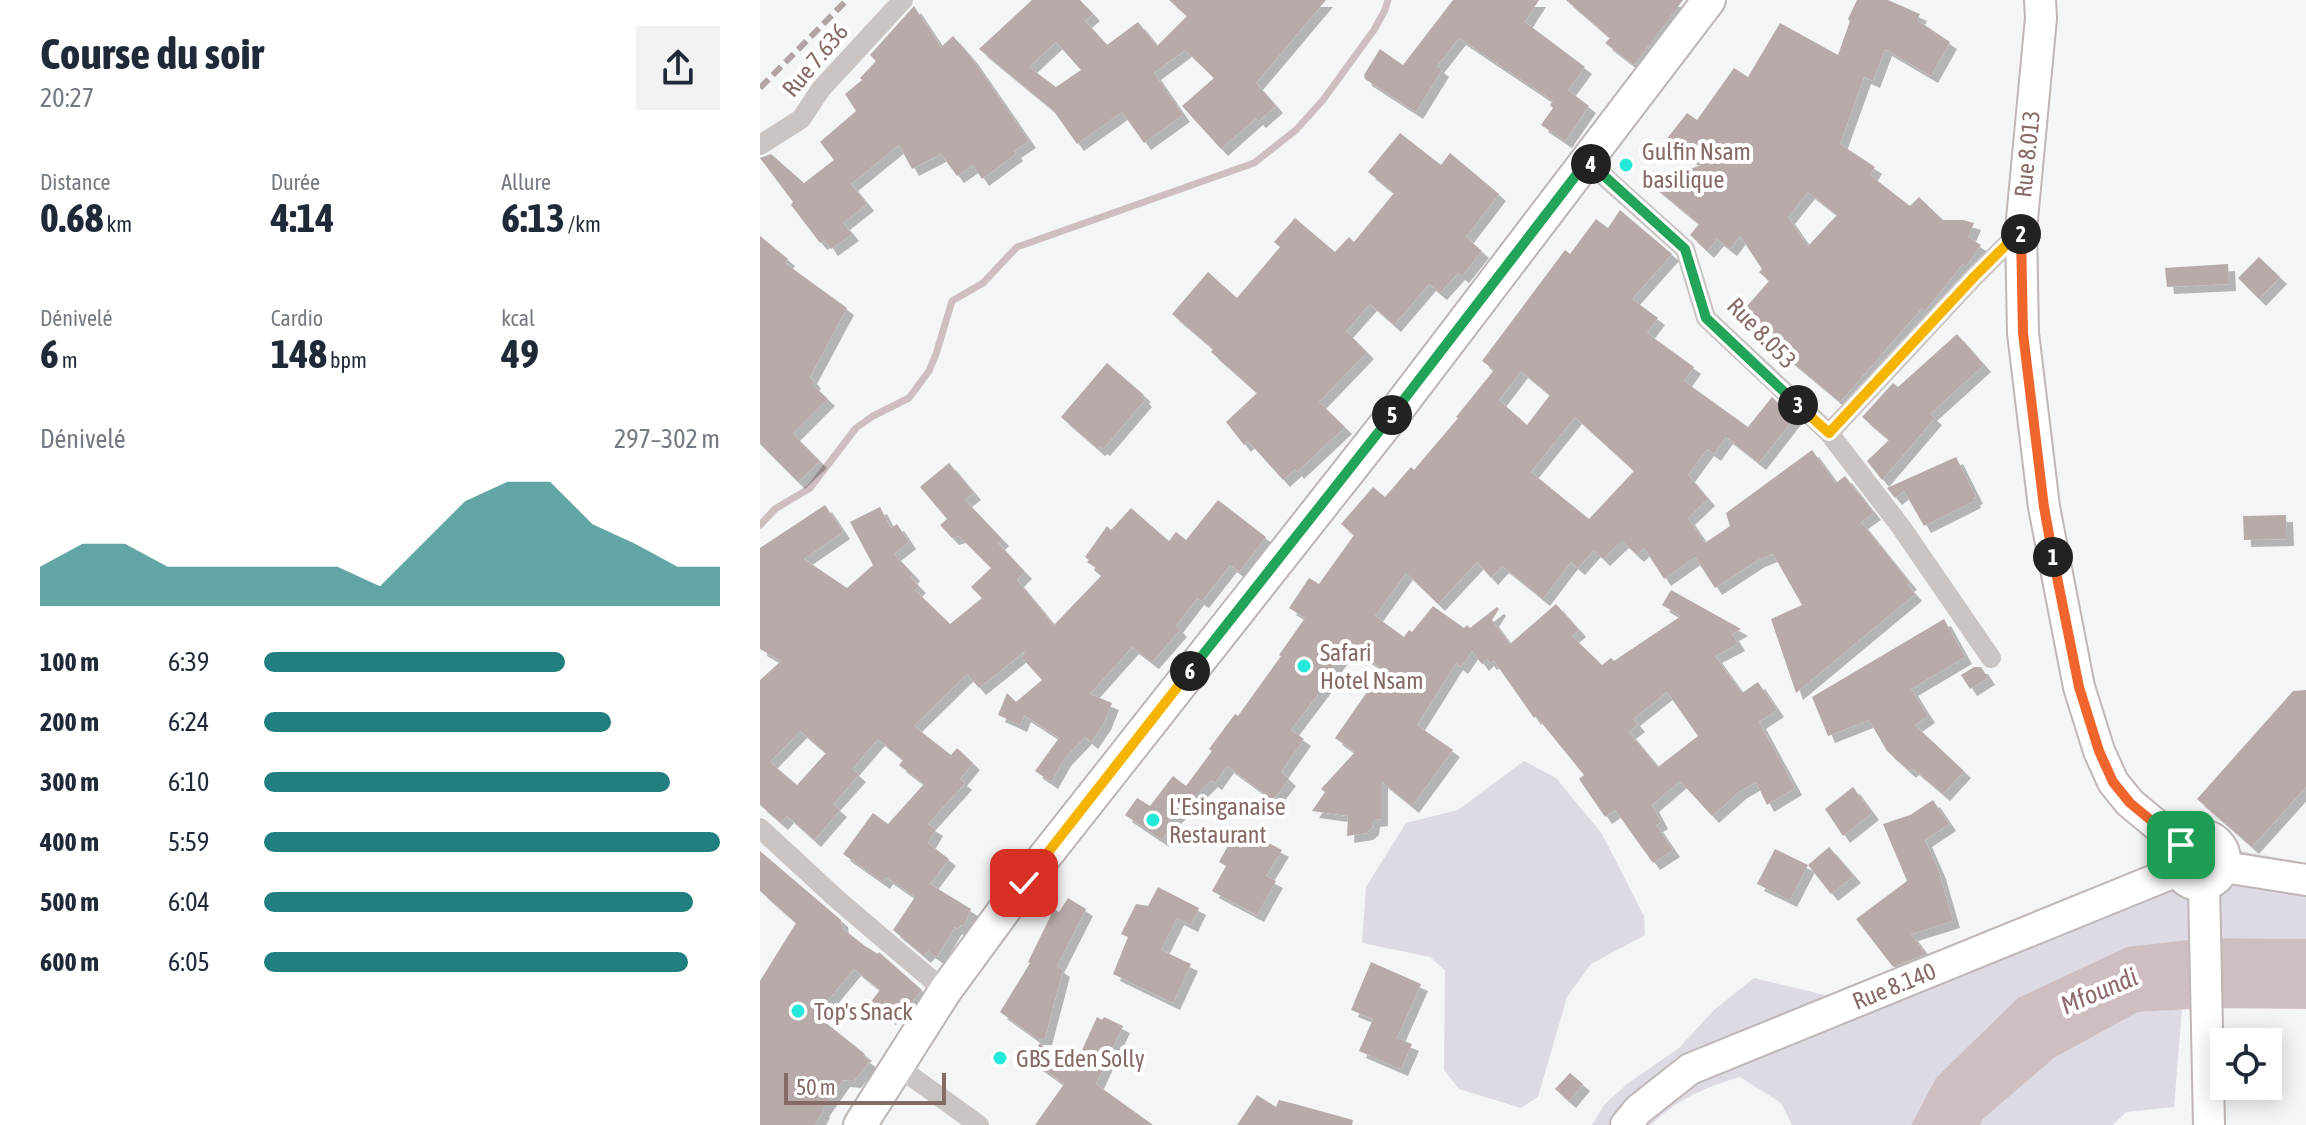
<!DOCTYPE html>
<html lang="fr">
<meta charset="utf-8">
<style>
:root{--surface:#fff;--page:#f2f2f3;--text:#1f2937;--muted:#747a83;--accent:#217f80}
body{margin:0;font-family:"Asap Condensed",sans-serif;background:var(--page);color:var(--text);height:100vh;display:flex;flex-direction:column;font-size:30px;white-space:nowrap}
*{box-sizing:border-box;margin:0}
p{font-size:26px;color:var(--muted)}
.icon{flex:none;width:44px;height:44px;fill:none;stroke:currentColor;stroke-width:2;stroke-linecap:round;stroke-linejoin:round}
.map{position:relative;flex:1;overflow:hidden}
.drawer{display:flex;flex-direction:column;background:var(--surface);width:760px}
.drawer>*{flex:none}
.controls{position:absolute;left:1450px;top:1028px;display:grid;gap:16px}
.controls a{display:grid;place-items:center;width:72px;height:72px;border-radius:0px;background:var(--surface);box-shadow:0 4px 20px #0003;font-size:40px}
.scale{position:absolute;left:24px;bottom:20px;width:162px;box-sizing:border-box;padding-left:8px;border:4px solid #866a65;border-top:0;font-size:22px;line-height:28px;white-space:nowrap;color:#866a65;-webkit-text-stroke:6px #fff;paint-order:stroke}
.pin{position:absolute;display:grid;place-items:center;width:68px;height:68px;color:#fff;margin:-34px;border-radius:16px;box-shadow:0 4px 12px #0006}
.km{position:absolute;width:40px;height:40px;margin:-20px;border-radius:50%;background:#222;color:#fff;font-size:22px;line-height:40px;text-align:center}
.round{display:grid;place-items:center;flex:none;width:84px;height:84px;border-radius:0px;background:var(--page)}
.head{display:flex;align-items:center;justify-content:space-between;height:136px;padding:0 40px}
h1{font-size:44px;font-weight:700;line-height:60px}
.stats{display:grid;grid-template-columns:repeat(3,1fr);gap:12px;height:136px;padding:8px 40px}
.stats div{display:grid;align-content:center}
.stats b{font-size:40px;font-weight:700}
.stats small{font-size:22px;font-weight:400}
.stats p{font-size:22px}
.chart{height:224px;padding:16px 40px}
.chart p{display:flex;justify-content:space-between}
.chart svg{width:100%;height:144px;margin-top:8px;fill:var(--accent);opacity:.7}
ul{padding:0 40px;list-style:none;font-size:26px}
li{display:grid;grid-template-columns:128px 96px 1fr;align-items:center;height:60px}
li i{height:20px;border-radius:10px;background:var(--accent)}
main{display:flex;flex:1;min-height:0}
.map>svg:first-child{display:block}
.green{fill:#dddae4}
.water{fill:#cebebf}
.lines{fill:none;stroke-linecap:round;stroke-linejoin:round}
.stream{stroke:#cebebf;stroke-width:7}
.building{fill:#b8aaa9;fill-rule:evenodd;filter:url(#shadow)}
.secondary-casing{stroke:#bfb6b5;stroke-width:34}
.primary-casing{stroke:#bdb5b3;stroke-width:36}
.street{stroke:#cac4c2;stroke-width:20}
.secondary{stroke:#fff;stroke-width:30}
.primary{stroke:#fff;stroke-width:32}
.rail{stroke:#b0a5a3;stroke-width:6;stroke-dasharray:12 6;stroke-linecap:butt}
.split-1-casing{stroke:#fff;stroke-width:16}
.split-2-casing{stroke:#fff;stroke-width:16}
.split-3-casing{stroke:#fff;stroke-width:16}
.split-4-casing{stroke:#fff;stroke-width:16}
.split-5-casing{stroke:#fff;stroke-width:16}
.split-6-casing{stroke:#fff;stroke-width:16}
.split-7-casing{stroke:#fff;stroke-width:16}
.split-1{stroke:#f0652b;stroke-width:10}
.split-2{stroke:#f0652b;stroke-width:10}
.split-3{stroke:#f5b400;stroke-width:10}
.split-4{stroke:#22a559;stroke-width:10}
.split-5{stroke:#22a559;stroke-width:10}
.split-6{stroke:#22a559;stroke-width:10}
.split-7{stroke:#f5b400;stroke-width:10}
.poi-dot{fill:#24e8da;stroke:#fff;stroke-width:3}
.labels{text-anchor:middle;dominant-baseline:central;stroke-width:8;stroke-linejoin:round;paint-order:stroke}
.street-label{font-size:24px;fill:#866a65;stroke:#fff}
.poi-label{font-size:24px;fill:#866a65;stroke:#fff;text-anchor:start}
.water-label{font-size:26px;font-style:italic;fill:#906b6d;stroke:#fff}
</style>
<main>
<section class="drawer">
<div class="head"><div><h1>Course du soir</h1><p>20:27</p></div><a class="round"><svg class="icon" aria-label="share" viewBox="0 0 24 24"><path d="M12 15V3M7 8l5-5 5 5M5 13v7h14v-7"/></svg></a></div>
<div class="stats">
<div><p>Distance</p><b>0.68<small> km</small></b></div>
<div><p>Durée</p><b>4:14</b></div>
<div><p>Allure</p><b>6:13<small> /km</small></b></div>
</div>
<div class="stats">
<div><p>Dénivelé</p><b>6<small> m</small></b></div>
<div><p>Cardio</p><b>148<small> bpm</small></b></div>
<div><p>kcal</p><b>49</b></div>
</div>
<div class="chart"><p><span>Dénivelé</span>297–302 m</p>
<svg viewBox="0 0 160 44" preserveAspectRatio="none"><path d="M0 44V32L10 25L20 25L30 32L40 32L50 32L60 32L70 32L80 38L90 25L100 12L110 6L120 6L130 19L140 25L150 32L160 32V44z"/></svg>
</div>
<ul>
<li><b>100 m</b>6:39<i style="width:66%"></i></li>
<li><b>200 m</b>6:24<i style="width:76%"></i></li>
<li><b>300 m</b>6:10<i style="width:89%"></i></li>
<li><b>400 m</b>5:59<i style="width:100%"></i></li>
<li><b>500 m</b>6:04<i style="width:94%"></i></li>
<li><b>600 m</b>6:05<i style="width:93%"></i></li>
</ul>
</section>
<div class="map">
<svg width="1546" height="1125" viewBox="0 0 1546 1125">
<defs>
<filter id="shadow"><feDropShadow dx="7" dy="7" stdDeviation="0" flood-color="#0004"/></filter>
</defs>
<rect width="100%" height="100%" fill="#f4f5f7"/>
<g class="green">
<polygon points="764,761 796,778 842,834 884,916 885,935 831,964 807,997 778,1097 761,1108 699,1089 684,1070 685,970 670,957 602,943 606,887 646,823 698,810"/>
<path d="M1481,851L1546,863V939L1446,938L1176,1078L1151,1125H1032L1021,1103L980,1077C946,1087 917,1099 891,1125H832L844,1105L867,1084L919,1048L954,1010L994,978L1094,1002L1346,900Z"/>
<polygon points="1422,1009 1414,1107 1366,1112 1353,1125 1220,1125 1223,1119 1294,1058 1378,1012"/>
</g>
<polygon class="water" points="1446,938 1546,939 1546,1009 1447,1008 1378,1012 1294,1058 1223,1119 1220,1125 1151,1125 1176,1078 1258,998 1367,947"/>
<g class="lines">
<polyline class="stream" points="0,525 15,509 50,488 96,428 113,416 149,398 169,371 176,354 192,301 223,283 257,247 494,163 536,130 563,100 614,30 625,10 628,0"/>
</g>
<g class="building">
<path d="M272,0H320L333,14L325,21L347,45L378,22L397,46L427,16L409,0H566L496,83L516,106L499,121L496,118L461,149L422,106L454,78L425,50L394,73L423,115L384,143L362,112L317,144L293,110L219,49ZM296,42L321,70L296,87L269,67Z"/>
<polygon points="693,0 779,0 765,22 825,67 808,90 829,106 805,141 781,125 793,108 790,105 793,101 699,38 677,66 682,70 656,112 605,79 604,75 620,49 643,65"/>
<polygon points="806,0 923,0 874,65 845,43 850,38"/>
<path d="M1097,0H1128L1160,14L1157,20L1190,42L1171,76L1125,49L1113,81L1104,77L1080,144L1115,167L1110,175L1150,206L1159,197L1183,220H1203L1214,223L1208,237L1221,245L1206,266L1203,264L1165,311L1162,308L1080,402L1026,357L1023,360L1004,342L1009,336L981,313L1009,281L999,272L1002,269L980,236L970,249L957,239L947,251L930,235L939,224L891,184L941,165L905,141L927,113L937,120L974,68L988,77L1020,23L1078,55L1090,21L1088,19ZM1048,192L1077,215L1048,246L1028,217Z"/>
<polygon points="154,6 181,47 193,36 211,57 269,141 254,151 256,154 222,179 213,165 197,176 181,154 152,169 139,145 91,184 107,204 83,223 92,234 71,249 65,240 60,243 31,205 33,202 0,158 11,154 44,183 74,160 60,142 96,111 85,94 102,80 100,78 116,61 110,55"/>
<polygon points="640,133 681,165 690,153 739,194 706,237 722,251 702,276 698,273 680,293 669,284 634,325 610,304 586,331 607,352 559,402 585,427 537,472 535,469 523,480 488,441 484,445 466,422 497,393 451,352 453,349 412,314 448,272 477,298 520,247 514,242 535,218 575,252 589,237 594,242 634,193 608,172"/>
<path d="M860,210L912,254L872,299L898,318L887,333L934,367L924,381L988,427L1012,397L1034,418L999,463L966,437L954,454L947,449L928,475L948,499L928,518L945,543L970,526L966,513L1052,450L1076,483L1085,476L1114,513L1101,522L1150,583L1147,585L1155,594L1036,693L1011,619L1042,605L1013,554L998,560L955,588L935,557L904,579L884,548L877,555L862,541L843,559L834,550L818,568L811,562L783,599L742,566L731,578L717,562L678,604L646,573L615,616L644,637L649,630L652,632L673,606L704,628L707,625L710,628L737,607L739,609L732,620L750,644L796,604L819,630L812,636L842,665L851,658L854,661L921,616L902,605L911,590L981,629L972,634L978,644L955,656L982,693L998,682L1017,710L999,722L1035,788L1007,805L996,782L979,792L952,816L920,781L892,805L901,822L896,825L913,850L893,863L855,810L845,817L819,779L824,775L776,716L774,718L734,661L730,663L727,659L722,664L712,651L701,667L696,663L657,725L693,750L652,806L621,781V819L613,820L612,828L606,833L587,836L588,816L552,811L565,792L561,789L595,752L575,738L623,669L589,647L561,682L565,685L531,730L544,739L521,772L529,779L513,800L467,766L455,783L451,780L409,822L413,824L402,840L365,815L377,798L390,806L413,776L426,786L452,751L449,749L475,714L478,716L521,656L519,655L545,618L529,608L549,578L559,584L594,535L581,524L613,487L625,497L651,467L654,470L698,418L696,417L734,370L722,361L805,250L810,254L836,219L848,228ZM761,371L790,395L767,425L739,400ZM815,417L874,471L829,519L771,472ZM907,692L938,736L898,767L869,732L878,725L873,719Z"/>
<polygon points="0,236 28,259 25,263 87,308 50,377 54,382 52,384 68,399 33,434 60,461 38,482 0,444"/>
<polygon points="1499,257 1520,277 1499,299 1478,278"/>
<polygon points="1468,264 1469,284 1407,287 1405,268"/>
<polygon points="1197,334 1224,365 1170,414 1175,418 1122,480 1107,461 1129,440 1102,417 1133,383 1138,387"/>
<polygon points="347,363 384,395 382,397 385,400 343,449 340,447 338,449 301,417"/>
<polygon points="1196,457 1216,497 1213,498 1214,501 1164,526 1144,491 1135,498 1127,488"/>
<path d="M189,463L214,493L205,500L242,539L238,543L265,572L257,580L294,625L341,576L334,570L336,568L327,562L329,560L325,557L347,526L351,530L371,508L409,541L416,532L426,540L458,500L506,537L479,572L470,565L442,601L437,598L416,626L420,630L392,662L372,647L330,694L352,703L344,723L331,742L325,737L304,759L291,782L275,771L299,738L264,715L260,725L238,715L247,693L256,702L282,680L262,658L265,651L219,688L207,674L154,726L191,755L197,748L213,763L200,779L205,783L168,824L176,829L168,843L189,859L170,884L211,909L204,926L201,925L198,929L195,927L177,957L168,951L164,956L133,930L155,897L126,877L123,882L83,854L113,813L128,824L164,784L139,765L143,760L118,739L92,769L99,775L73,804L80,810L54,840L27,816L21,823L0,805V680L21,661L0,649V548L65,505L83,532L44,559L87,588L113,565L90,522L120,507L131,528L137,524L149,542L134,554L153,574L150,577L159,586L155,590L190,624L222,598L211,587L231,568L199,536L192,538L180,525L187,519L160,487ZM40,731L66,753L37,785L10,762Z"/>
<polygon points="1526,515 1527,539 1484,540 1483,516"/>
<polygon points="1184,619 1205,657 1151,689 1168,716 1155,725 1204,771 1183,794 1152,768 1149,771 1127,751 1109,720 1068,736 1052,697"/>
<polygon points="1214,667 1221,667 1228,678 1210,689 1201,675"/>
<polygon points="1546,690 1546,787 1492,847 1437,799 1533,691"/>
<polygon points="1093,787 1112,813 1083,836 1065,809"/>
<polygon points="1173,800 1189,824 1165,840 1179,872 1193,921 1151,934 1166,954 1133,967 1096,919 1147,881 1123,824 1150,815"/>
<polygon points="490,833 522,850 506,876 516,881 497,915 452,891 466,866 459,862 470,842 481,848"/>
<polygon points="1069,847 1094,876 1071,894 1048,865"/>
<polygon points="1015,849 1048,865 1030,900 997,884"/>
<polygon points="0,851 81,920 82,928 105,946 118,954 119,952 162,990 150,1004 144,999 129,1018 110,1003 120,990 94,969 56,1015 105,1054 103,1056 110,1061 94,1081 83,1080 62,1110 63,1111 55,1125 0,1125 0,981 36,923 0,891"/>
<polygon points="398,887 439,908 431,925 417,918 401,950 431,964 413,1003 353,974 368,937 361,934 376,904 388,906"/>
<polygon points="308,898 326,909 297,966 303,970 285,1038 276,1038 240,1012 270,963 268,962 294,909 299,912"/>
<polygon points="611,962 661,984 637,1038 652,1044 641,1069 599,1051 613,1019 591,1010"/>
<polygon points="337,1017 342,1020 344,1017 363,1026 336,1084 393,1125 275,1125 304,1084 269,1059 280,1043 314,1068"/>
<polygon points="810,1073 823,1084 809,1101 795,1089"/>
<polygon points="497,1095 516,1107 519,1100 535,1104 593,1120 592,1125 477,1125"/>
</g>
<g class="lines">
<defs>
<g id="secondary">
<polyline points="1280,0 1281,18 1261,230 1263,333 1284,507 1319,687 1339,751 1353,782 1370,803 1421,845"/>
<circle cx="1440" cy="860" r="25"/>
<polyline points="1464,867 1546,880"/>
<polyline points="1444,885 1449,1125"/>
<polyline points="866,1125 878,1110 930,1069 1417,871"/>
</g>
<polyline id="primary" points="100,1125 185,991 264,883 633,415 949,0"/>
</defs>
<use href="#secondary" class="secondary-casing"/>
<use href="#primary" class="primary-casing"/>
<g class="street">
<polyline points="0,145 41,119 61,89 143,0"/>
<polyline points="827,161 925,249 946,318 1069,433 1141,527 1231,658"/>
<polyline points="1069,433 1214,277 1261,230"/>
<polyline points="0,828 79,901 185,991"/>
<polyline points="137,1066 219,1125"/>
</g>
<use href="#secondary" class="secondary"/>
<use href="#primary" class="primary"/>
<polyline class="rail" points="0,88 87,0"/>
</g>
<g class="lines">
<defs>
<polyline id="split-1" points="1293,557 1319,687 1339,751 1353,782 1370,803 1421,845"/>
<polyline id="split-2" points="1261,234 1263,333 1284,507 1293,557"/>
<polyline id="split-3" points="1038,405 1069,433 1214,277 1261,230 1261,234"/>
<polyline id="split-4" points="831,164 925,249 946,318 1038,405"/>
<polyline id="split-5" points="632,415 827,161 831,164"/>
<polyline id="split-6" points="430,671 632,415"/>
<polyline id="split-7" points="264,883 430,671"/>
</defs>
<use href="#split-1" class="split-1-casing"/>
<use href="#split-2" class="split-2-casing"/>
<use href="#split-3" class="split-3-casing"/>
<use href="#split-4" class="split-4-casing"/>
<use href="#split-5" class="split-5-casing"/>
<use href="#split-6" class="split-6-casing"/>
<use href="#split-7" class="split-7-casing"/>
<use href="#split-1" class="split-1"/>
<use href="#split-2" class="split-2"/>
<use href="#split-3" class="split-3"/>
<use href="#split-4" class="split-4"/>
<use href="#split-5" class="split-5"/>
<use href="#split-6" class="split-6"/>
<use href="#split-7" class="split-7"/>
</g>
<g class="poi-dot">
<circle cx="866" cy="165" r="8"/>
<circle cx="544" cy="666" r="8"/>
<circle cx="393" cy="820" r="8"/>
<circle cx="38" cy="1011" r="8"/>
<circle cx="240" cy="1058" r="8"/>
</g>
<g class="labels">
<g class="street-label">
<text transform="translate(55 60) rotate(-50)">Rue 7.636</text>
<text transform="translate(1267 154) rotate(-84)">Rue 8.013</text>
<text transform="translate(1002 333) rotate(46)">Rue 8.053</text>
<text transform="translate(1134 986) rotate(-22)">Rue 8.140</text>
</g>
<g class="poi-label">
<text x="882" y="151">Gulfin Nsam<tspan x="882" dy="28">basilique</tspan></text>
<text x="560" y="652">Safari<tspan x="560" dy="28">Hotel Nsam</tspan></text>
<text x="409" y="806">L'Esinganaise<tspan x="409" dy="28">Restaurant</tspan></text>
<text x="54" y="1011">Top's Snack</text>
<text x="256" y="1058">GBS Eden Solly</text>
</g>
<g class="water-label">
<text transform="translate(1339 991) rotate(-23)">Mfoundi</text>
</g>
</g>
</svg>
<div class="controls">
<a><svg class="icon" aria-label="locate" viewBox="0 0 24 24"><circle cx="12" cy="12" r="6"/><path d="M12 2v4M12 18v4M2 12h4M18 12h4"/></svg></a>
</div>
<div class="scale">50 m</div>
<div class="pin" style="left:1421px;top:845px;background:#1e9e55"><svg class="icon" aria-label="arrive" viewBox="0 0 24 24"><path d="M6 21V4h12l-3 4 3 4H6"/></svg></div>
<div class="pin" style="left:264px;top:883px;background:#d93025"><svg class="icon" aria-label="check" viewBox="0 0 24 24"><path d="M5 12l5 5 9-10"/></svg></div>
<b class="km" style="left:1293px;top:557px">1</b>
<b class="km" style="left:1261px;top:234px">2</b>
<b class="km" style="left:1038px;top:405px">3</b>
<b class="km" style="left:831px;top:164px">4</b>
<b class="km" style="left:632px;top:415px">5</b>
<b class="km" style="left:430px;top:671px">6</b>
</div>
</main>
